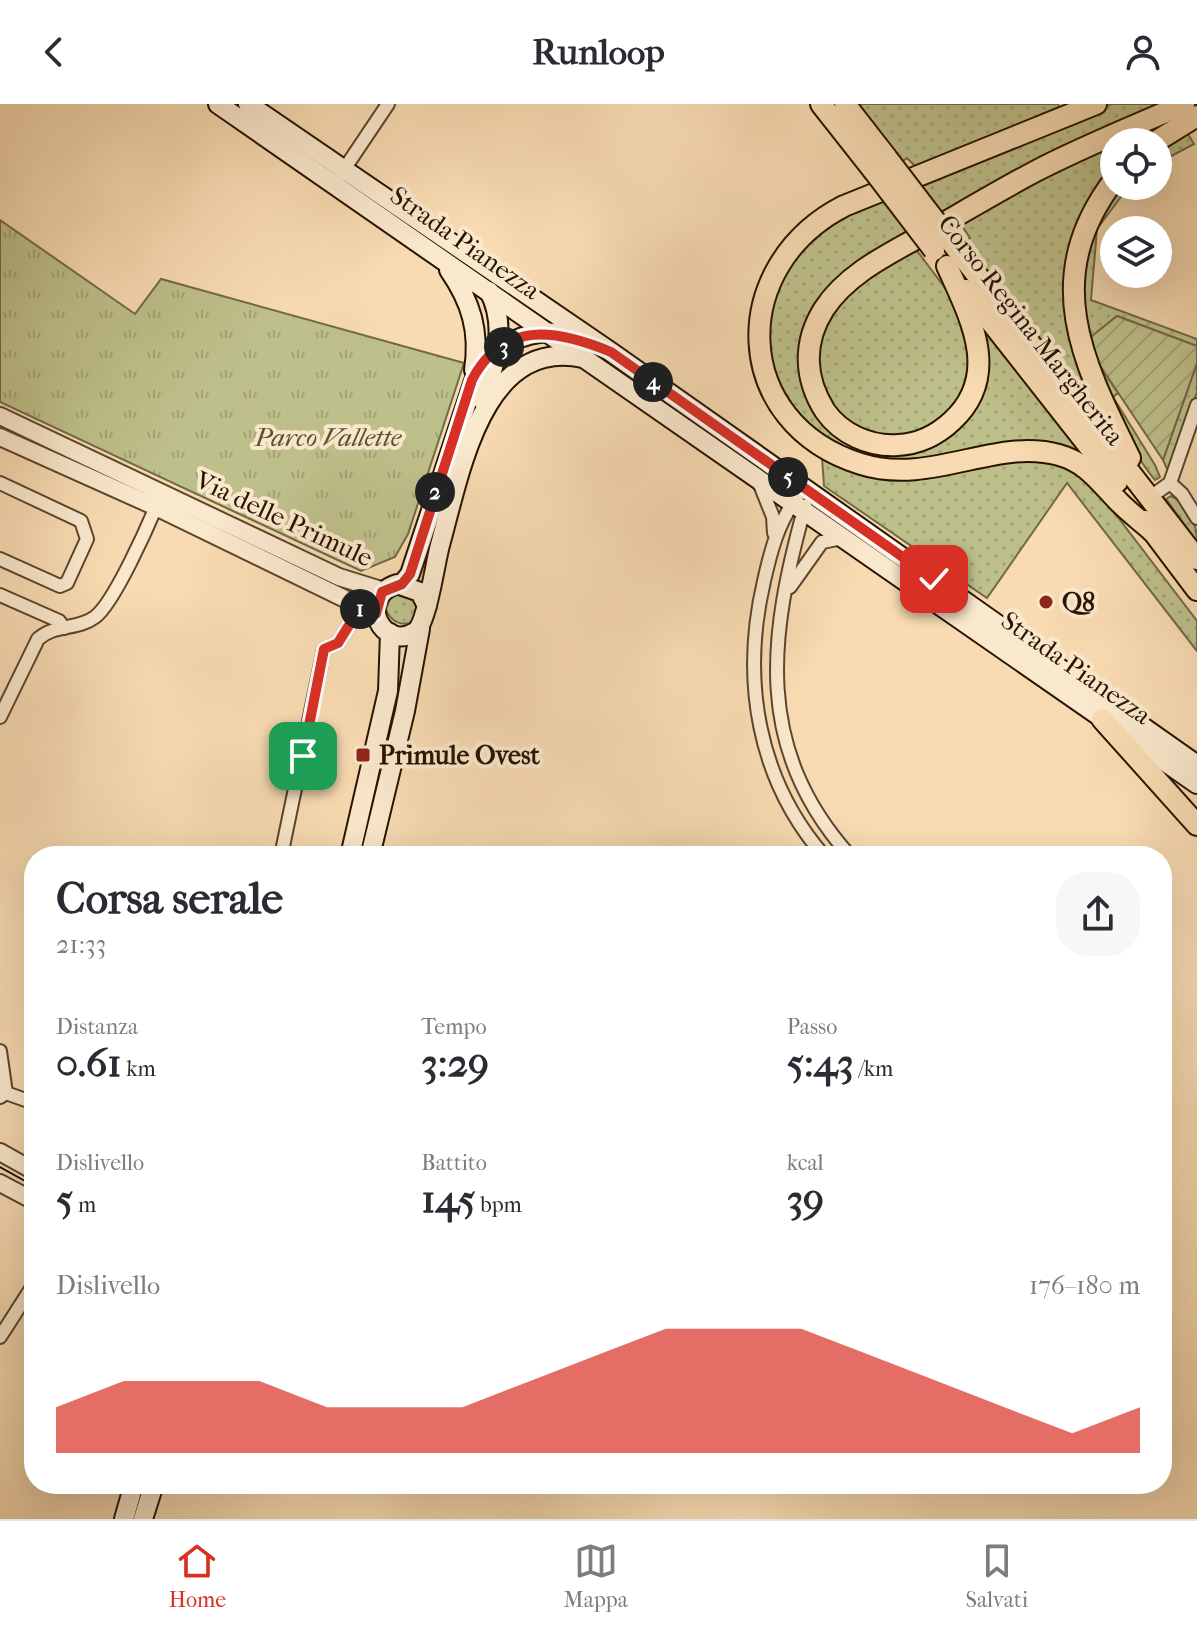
<!DOCTYPE html>
<html lang="it">
<meta charset="utf-8">
<style>
:root{--surface:#fff;--page:#f7f7f7;--text:#2b2b33;--muted:#7c7c81;--line:#e1e1e2;--accent:#d93025}
body{margin:0;font-family:"IM FELL French Canon",serif;background:var(--page);color:var(--text);height:100vh;display:flex;flex-direction:column;font-size:30px;white-space:nowrap}
*{box-sizing:border-box;margin:0}
p{font-size:26px;color:var(--muted)}
.icon{flex:none;width:44px;height:44px;fill:none;stroke:currentColor;stroke-width:2;stroke-linecap:round;stroke-linejoin:round}
.map{position:relative;flex:1;overflow:hidden}
.details{position:absolute;left:24px;top:742px;width:1148px;height:648px;display:flex;flex-direction:column;background:var(--surface);border-radius:32px;box-shadow:0 8px 32px #0002}
.details>*{flex:none}
.controls{position:absolute;left:1100px;top:24px;display:grid;gap:16px}
.controls a{display:grid;place-items:center;width:72px;height:72px;border-radius:50%;background:var(--surface);box-shadow:0 8px 32px #0002;font-size:40px}
.pin{position:absolute;display:grid;place-items:center;width:68px;height:68px;color:#fff;margin:-34px;border-radius:16px;box-shadow:0 4px 12px #0006}
.km{position:absolute;width:40px;height:40px;margin:-20px;border-radius:50%;background:#222;color:#fff;font-size:22px;line-height:40px;text-align:center}
.round{display:grid;place-items:center;flex:none;width:84px;height:84px;border-radius:32px;background:var(--page)}
.summary{display:flex;align-items:center;justify-content:space-between;height:136px;padding:0 32px}
h1{font-size:44px;font-weight:700;line-height:60px}
.stats{display:grid;grid-template-columns:repeat(3,1fr);gap:12px;height:136px;padding:8px 32px}
.stats div{display:grid;align-content:center}
.stats b{font-size:40px;font-weight:700}
.stats small{font-size:22px;font-weight:400}
.stats p{font-size:22px}
.chart{height:224px;padding:16px 32px}
.chart p{display:flex;justify-content:space-between}
.chart svg{width:100%;height:144px;margin-top:8px;fill:var(--accent);opacity:.7}
header{display:flex;justify-content:space-between;align-items:center;height:104px;padding:0 32px;background:var(--surface);font-size:36px;font-weight:700}
.tab-bar{display:flex;justify-content:space-around;align-items:center;height:112px;border-top:2px solid var(--line);background:var(--surface);font-size:22px;color:var(--muted)}
.tab-bar a{display:grid;justify-items:center;gap:4px}
.tab-bar .active{color:var(--accent)}
.map>svg:first-child{display:block}
.grass{fill:url(#grass-dots);stroke:#726a46;stroke-width:2}
.park{fill:url(#park-tufts);stroke:#726a46;stroke-width:2}
.garden{fill:url(#garden-furrows);stroke:#726a46;stroke-width:2}
.lines{fill:none;stroke-linecap:round;stroke-linejoin:round}
.minor-casing{stroke:#5b452c;stroke-width:16}
.tertiary-casing{stroke:#5b452c;stroke-width:20}
.secondary-casing{stroke:#271300;stroke-width:22}
.primary-casing{stroke:#271300;stroke-width:24}
.minor{stroke:#fae8cd;stroke-width:12}
.tertiary{stroke:#fae8cd;stroke-width:16}
.secondary{stroke:#fae8cd;stroke-width:18}
.primary{stroke:#f8dbb2;stroke-width:20}
.tram{stroke:#271300;stroke-width:2}
.primary-bridge-casing{stroke:#271300;stroke-width:24;stroke-linecap:butt}
.primary-bridge{stroke:#f8dbb2;stroke-width:20}
.route-casing{stroke:#fff;stroke-width:16}
.route{stroke:#d93025;stroke-width:10}
.poi-dot{fill:#8f2418;stroke:#fae8cd;stroke-width:3}
.labels{text-anchor:middle;dominant-baseline:central;stroke-width:8;stroke-linejoin:round;paint-order:stroke}
.street-label{font-size:26px;fill:#271300;stroke:#fae8cd}
.park-label{font-size:26px;font-style:italic;fill:#5c5031;stroke:#fae8cd}
.poi-label{font-size:26px;font-weight:bold;fill:#271300;stroke:#fae8cd;text-anchor:start}
</style>
<header><svg class="icon" aria-label="back" viewBox="0 0 24 24"><path d="M15 5l-7 7 7 7"/></svg>Runloop<svg class="icon" aria-label="person" viewBox="0 0 24 24"><circle cx="12" cy="8" r="4"/><path d="M4 21q1-7 8-7t8 7"/></svg></header>
<div class="map">
<svg width="1197" height="1415" viewBox="0 0 1197 1415">
<defs>
<pattern id="grass-dots" width="8" height="8" patternUnits="userSpaceOnUse" patternTransform="scale(2)"><rect width="8" height="8" fill="#bec08b"/><path d="M2 2h.1M6 6h.1" fill="none" stroke="#a3a476" stroke-width="1.8" stroke-linecap="round"/></pattern>
<pattern id="park-tufts" width="24" height="20" patternUnits="userSpaceOnUse" patternTransform="scale(2)"><rect width="24" height="20" fill="#bec08b"/><path d="M3 7l-1-3M5 7V3M7 7l1-3M15 17l-1-3M17 17v-4M19 17l1-3" fill="none" stroke="#a3a476"/></pattern>
<pattern id="garden-furrows" width="10" height="10" patternUnits="userSpaceOnUse" patternTransform="scale(2)"><rect width="10" height="10" fill="#bec08b"/><path d="M-1 1l2-2M0 10L10 0M9 11l2-2" fill="none" stroke="#a3a476"/></pattern>
</defs>
<rect width="100%" height="100%" fill="#f8dbb2"/>
<filter id="stains"><feTurbulence type="fractalNoise" baseFrequency=".0025" numOctaves="4"/><feColorMatrix values="0 0 0 0 .2 0 0 0 0 .09 0 0 0 0 .02 0 0 0 .5 -.17"/></filter>
<radialGradient id="worn" r=".72"><stop offset=".6" stop-color="#630" stop-opacity="0"/><stop offset="1" stop-color="#630" stop-opacity=".3"/></radialGradient>
<g class="grass">
<polygon points="855,0 1058,0 1059,3 917,64 907,54 900,59"/>
<polygon points="1112,0 1169,0 829,189 808,284 877,346 963,313 977,214 1088,357 1079,353 926,361 862,355 803,319 768,261 771,186 816,125 1015,36"/>
<polygon points="1185,25 1194,40 1158,59 1158,42"/>
<polygon points="1114,40 1114,65 1070,143 1064,193 1068,217 1104,320 965,138 970,134 959,117 1045,71"/>
<path d="M1117,82H1129L1097,125L1091,196L1197,235V242L1117,212L1088,236L1095,254L1118,289L1113,293L1155,361L1160,373L1155,376C1139,357 1128,335 1116,313C1077,238 1060,153 1117,82Z"/>
<polygon points="915,144 951,192 973,240 966,287 929,327 889,337 846,319 823,291 816,267 822,224 852,184"/>
<polygon points="1197,259 1197,288 1168,367 1163,356"/>
<polygon points="822,353 845,363 1023,354 1060,359 1088,374 1197,517 1197,547 1067,379 987,494 824,382"/>
<path d="M1171,392C1189,400 1197,420 1197,438L1166,395Z"/>
<path d="M391,489H419L416,517C403,523 392,519 386,506Z"/>
</g>
<polygon class="park" points="0,116 135,210 161,175 464,259 408,430 395,453 361,467 0,298"/>
<polygon class="garden" points="1117,212 1197,242 1197,259 1163,356 1095,254 1087,236"/>
<g class="lines">
<defs>
<g id="minor">
<polyline points="341,70 388,0"/>
<polyline points="759,378 773,413 774,429"/>
<polyline points="0,379 81,417 87,435 67,479 60,482 0,455"/>
<polyline points="1170,379 1182,390 1197,414"/>
<path d="M797,393C778,419 771,446 764,477C741,575 757,675 824,752"/>
<polyline points="1149,394 1170,379 1197,301"/>
<path d="M805,402C769,532 753,644 850,752"/>
<polyline points="790,483 822,438 843,434"/>
<polyline points="0,491 59,517 64,524"/>
<path d="M0,613L38,535C54,520 78,526 95,513C114,499 148,422 158,398"/>
<polyline points="281,752 324,545 338,539 361,502"/>
<polyline points="0,947 6,989"/>
<polyline points="0,993 6,989 34,999"/>
<polyline points="0,1233 34,1180"/>
</g>
<g id="tertiary">
<polyline points="0,312 339,473 384,487"/>
<polyline points="0,333 156,403 376,510"/>
<polyline points="0,1048 34,1067"/>
<polyline points="0,1079 34,1097"/>
</g>
<g id="secondary">
<polyline points="218,0 1197,680"/>
<polyline points="248,0 611,248 1197,661"/>
<path d="M449,166C471,198 480,227 474,266"/>
<path d="M483,297C495,260 508,223 489,187"/>
<path d="M402,480L410,470L478,265C492,243 528,226 555,229"/>
<path d="M427,502L420,488L397,480C355,494 383,548 415,528C427,520 435,459 440,441C460,370 482,233 583,254"/>
<polyline points="350,752 388,587 390,529"/>
<polyline points="370,752 405,607 420,525"/>
<polyline points="124,1415 134,1380"/>
<polyline points="143,1415 154,1380"/>
</g>
<g id="primary">
<polyline points="821,0 873,66"/>
<polyline points="845,0 887,54"/>
<path d="M1096,0L844,102C727,162 730,319 861,360C931,382 996,333 1059,351C1088,359 1100,379 1120,399C1130,409 1142,418 1152,427"/>
<polyline points="1155,38 1197,12"/>
<path d="M1114,76C1040,174 1082,257 1130,354"/>
<polyline points="949,135 1197,455"/>
<path d="M947,162C970,213 1002,271 952,317C937,331 919,340 898,341C870,343 841,330 825,307C804,274 803,238 824,205C848,168 893,148 930,127C965,107 1000,86 1036,67C1084,42 1135,22 1184,0"/>
<polyline points="966,186 1117,378"/>
<polyline points="1145,417 1197,486"/>
<polyline points="1102,615 1197,721"/>
</g>
</defs>
<use href="#minor" class="minor-casing"/>
<use href="#tertiary" class="tertiary-casing"/>
<use href="#secondary" class="secondary-casing"/>
<use href="#primary" class="primary-casing"/>
<use href="#minor" class="minor"/>
<use href="#tertiary" class="tertiary"/>
<use href="#secondary" class="secondary"/>
<use href="#primary" class="primary"/>
<polyline class="tram" points="0,1063 34,1082"/>
<defs>
<g id="primary-bridge">
<polyline points="887,54 949,135"/>
<polyline points="873,66 934,146"/>
</g>
</defs>
<use href="#primary-bridge" class="primary-bridge-casing"/>
<use href="#primary-bridge" class="primary-bridge"/>
</g>
<g class="lines">
<defs>
<path id="route" d="M303,652L324,545L338,539L361,502L376,510L382,488L402,480L410,470L472,276C504,215 558,226 611,248L934,475"/>
</defs>
<use href="#route" class="route-casing"/>
<use href="#route" class="route"/>
</g>
<g class="poi-dot">
<circle cx="1046" cy="498" r="8"/>
<rect x="355" y="643" width="16" height="16" rx="4"/>
</g>
<g class="labels">
<g class="street-label">
<text transform="translate(465 139) rotate(35)">Strada Pianezza</text>
<text transform="translate(1031 226) rotate(52)">Corso Regina Margherita</text>
<text transform="translate(284 415) rotate(25)">Via delle Primule</text>
<text transform="translate(1076 564) rotate(35)">Strada Pianezza</text>
</g>
<g class="park-label">
<text x="328" y="333">Parco Vallette</text>
</g>
<g class="poi-label">
<text x="1062" y="498">Q8</text>
<text x="379" y="651">Primule Ovest</text>
</g>
</g>
<rect width="100%" height="100%" filter="url(#stains)"/>
<rect width="100%" height="100%" fill="url(#worn)"/>
</svg>
<div class="controls">
<a><svg class="icon" aria-label="locate" viewBox="0 0 24 24"><circle cx="12" cy="12" r="6"/><path d="M12 2v4M12 18v4M2 12h4M18 12h4"/></svg></a>
<a><svg class="icon" aria-label="layers" viewBox="0 0 24 24"><path d="M12 4l9 5-9 5-9-5zM3 14l9 5 9-5"/></svg></a>
</div>
<div class="pin" style="left:303px;top:652px;background:#1e9e55"><svg class="icon" aria-label="arrive" viewBox="0 0 24 24"><path d="M6 21V4h12l-3 4 3 4H6"/></svg></div>
<div class="pin" style="left:934px;top:475px;background:#d93025"><svg class="icon" aria-label="check" viewBox="0 0 24 24"><path d="M5 12l5 5 9-10"/></svg></div>
<b class="km" style="left:360px;top:505px">1</b>
<b class="km" style="left:435px;top:388px">2</b>
<b class="km" style="left:504px;top:243px">3</b>
<b class="km" style="left:653px;top:278px">4</b>
<b class="km" style="left:788px;top:373px">5</b>
<section class="details">
<div class="summary"><div><h1>Corsa serale</h1><p>21:33</p></div><a class="round"><svg class="icon" aria-label="share" viewBox="0 0 24 24"><path d="M12 15V3M7 8l5-5 5 5M5 13v7h14v-7"/></svg></a></div>
<div class="stats">
<div><p>Distanza</p><b>0.61<small> km</small></b></div>
<div><p>Tempo</p><b>3:29</b></div>
<div><p>Passo</p><b>5:43<small> /km</small></b></div>
</div>
<div class="stats">
<div><p>Dislivello</p><b>5<small> m</small></b></div>
<div><p>Battito</p><b>145<small> bpm</small></b></div>
<div><p>kcal</p><b>39</b></div>
</div>
<div class="chart"><p><span>Dislivello</span>176–180 m</p>
<svg viewBox="0 0 160 44" preserveAspectRatio="none"><path d="M0 44V30L10 22L20 22L30 22L40 30L50 30L60 30L70 22L80 14L90 6L100 6L110 6L120 14L130 22L140 30L150 38L160 30V44z"/></svg>
</div>
</section>
</div>
<nav class="tab-bar">
<a class="active"><svg class="icon" aria-label="home" viewBox="0 0 24 24"><path d="M3 11l9-7 9 7M6 9v11h12V9"/></svg>Home</a>
<a><svg class="icon" aria-label="map" viewBox="0 0 24 24"><path d="M3 6l6-2 6 2 6-2v14l-6 2-6-2-6 2zM9 4v14M15 6v14"/></svg>Mappa</a>
<a><svg class="icon" aria-label="saved" viewBox="0 0 24 24"><path d="M7 4h10v16l-5-4-5 4z"/></svg>Salvati</a>
</nav>
